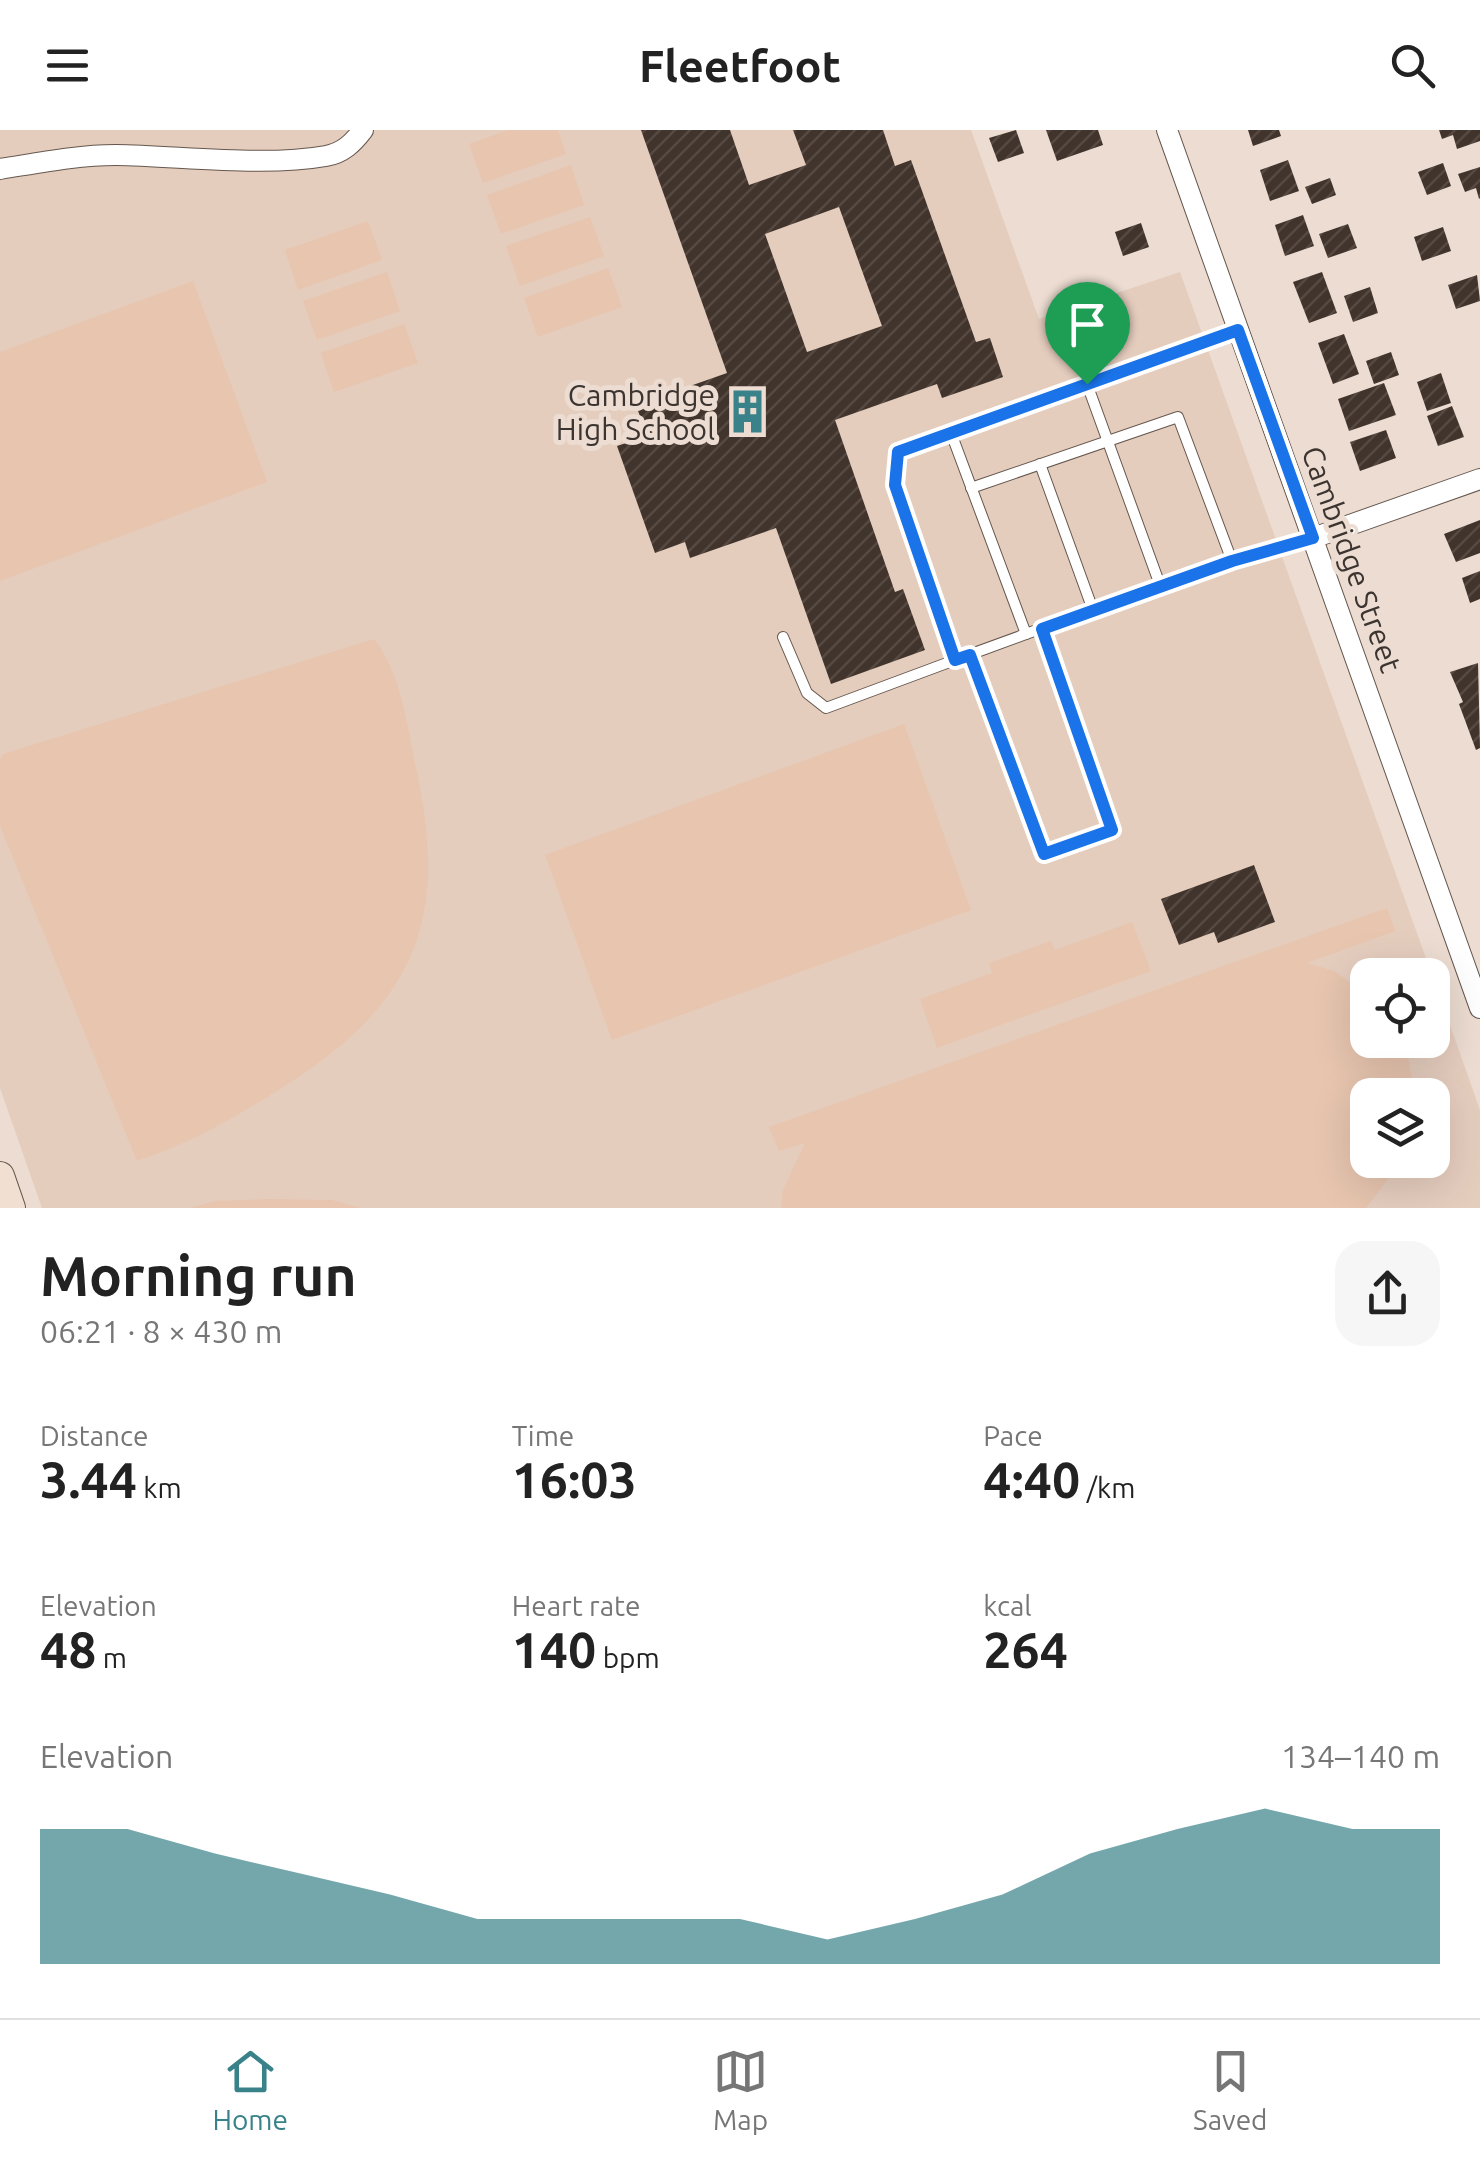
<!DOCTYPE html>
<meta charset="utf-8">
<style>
:root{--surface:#fff;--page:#f6f6f6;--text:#222;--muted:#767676;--line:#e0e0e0;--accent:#3a828a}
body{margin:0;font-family:Ubuntu,sans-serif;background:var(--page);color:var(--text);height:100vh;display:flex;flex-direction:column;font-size:38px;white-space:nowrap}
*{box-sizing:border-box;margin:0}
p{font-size:32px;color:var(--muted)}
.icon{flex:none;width:55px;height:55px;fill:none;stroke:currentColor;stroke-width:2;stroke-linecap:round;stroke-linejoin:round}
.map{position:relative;height:1078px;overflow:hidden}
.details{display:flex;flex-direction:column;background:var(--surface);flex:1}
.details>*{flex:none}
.controls{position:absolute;left:1350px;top:828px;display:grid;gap:20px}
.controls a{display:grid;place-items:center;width:100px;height:100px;border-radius:20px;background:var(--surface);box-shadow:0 10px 40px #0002;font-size:50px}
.pin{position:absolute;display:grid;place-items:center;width:85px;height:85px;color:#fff;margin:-102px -42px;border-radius:50% 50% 50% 0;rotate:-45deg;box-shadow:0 0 10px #0007}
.pin .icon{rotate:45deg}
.round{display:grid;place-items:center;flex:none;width:105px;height:105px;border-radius:30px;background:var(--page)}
.summary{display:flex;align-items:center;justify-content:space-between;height:170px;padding:0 40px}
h1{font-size:55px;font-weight:600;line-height:75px}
.stats{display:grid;grid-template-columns:repeat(3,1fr);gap:15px;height:170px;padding:10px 40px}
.stats div{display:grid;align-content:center}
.stats b{font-size:50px;font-weight:600}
.stats small{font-size:28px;font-weight:400}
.stats p{font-size:28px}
.chart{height:280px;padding:20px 40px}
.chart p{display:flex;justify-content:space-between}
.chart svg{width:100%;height:180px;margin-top:10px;fill:var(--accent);opacity:.7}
header{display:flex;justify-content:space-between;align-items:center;height:130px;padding:0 40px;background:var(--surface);font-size:45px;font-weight:600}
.dock{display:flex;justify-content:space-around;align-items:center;height:140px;border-top:2px solid var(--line);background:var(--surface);font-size:28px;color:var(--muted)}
.dock a{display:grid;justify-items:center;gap:5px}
.dock .active{color:var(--accent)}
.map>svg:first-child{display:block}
.built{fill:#e5cdbe;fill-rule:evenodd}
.garden{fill:#e7c5af}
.building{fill:url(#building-hatch);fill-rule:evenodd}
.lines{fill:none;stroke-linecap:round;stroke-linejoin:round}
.lane-casing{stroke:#65574e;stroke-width:12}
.street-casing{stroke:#65574e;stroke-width:22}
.secondary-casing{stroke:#65574e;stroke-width:30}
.lane{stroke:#fff;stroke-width:10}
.street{stroke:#fff;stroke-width:20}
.secondary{stroke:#f1dfd2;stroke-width:28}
.route-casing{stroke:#fff;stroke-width:20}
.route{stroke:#1a73e8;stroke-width:12}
.labels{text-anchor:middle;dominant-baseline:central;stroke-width:10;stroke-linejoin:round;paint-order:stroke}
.poi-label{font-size:30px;fill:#3b3430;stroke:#ecdcd1;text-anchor:end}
.street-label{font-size:30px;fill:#3b3430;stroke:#ecdcd1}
</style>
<header><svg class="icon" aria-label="menu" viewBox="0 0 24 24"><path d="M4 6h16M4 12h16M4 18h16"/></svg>Fleetfoot<svg class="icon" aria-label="search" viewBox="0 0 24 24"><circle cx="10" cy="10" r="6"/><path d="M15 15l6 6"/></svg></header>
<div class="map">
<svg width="1480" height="1078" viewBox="0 0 1480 1078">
<defs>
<pattern id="building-hatch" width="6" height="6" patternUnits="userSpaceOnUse" patternTransform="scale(2.5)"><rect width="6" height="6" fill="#41342c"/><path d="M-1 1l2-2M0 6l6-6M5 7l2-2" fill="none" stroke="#554942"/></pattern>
</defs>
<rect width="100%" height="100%" fill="#ecdcd1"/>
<path class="built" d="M0,0H971L1039,189L1180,142L1432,845H1368V910H1432L1433,847L1480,980V1078H42L0,958ZM1368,965H1432V1030H1368Z"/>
<g class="garden">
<polygon points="508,0 558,0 566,24 483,53 469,14"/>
<polygon points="571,35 584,75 501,104 487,65"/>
<polygon points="590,87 604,126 520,156 506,116"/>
<polygon points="368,91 382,130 298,160 285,120"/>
<polygon points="608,138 622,177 538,207 524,168"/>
<polygon points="387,142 400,181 317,210 303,171"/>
<polygon points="193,151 267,352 0,451 0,222"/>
<polygon points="404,194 418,233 334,262 321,223"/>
<path d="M374,509C401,543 407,595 416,638C450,793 414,875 280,959C234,988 189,1014 137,1031L0,696V630L3,624Z"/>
<polygon points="904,594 971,780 612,910 545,725"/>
<polygon points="1387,778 1395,801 1307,833 1334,841 1367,864 1368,910 1401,910 1407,922 1415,965 1368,965 1368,1030 1403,1030 1366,1078 781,1078 783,1060 805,1013 779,1021 769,997"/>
<polygon points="1132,792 1151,841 937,918 920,869 992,843 989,833 1051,811 1055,820"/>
<polygon points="271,1069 332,1070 360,1078 190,1078 214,1071"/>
</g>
<g class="building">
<path d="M641,0H730L749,55L806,35L793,0H883L895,36L911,30L976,212L990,208L1003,247L942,268L937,254L835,290L895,462L903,459L925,520L831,554L776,398L690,428L685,412L655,423L617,316L647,306L636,275L727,243ZM839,77L882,196L807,222L765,104Z"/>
<polygon points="1016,0 1024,23 998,32 989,8"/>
<polygon points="1046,0 1098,0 1103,15 1057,31"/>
<polygon points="1248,0 1279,0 1281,6 1253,16"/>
<polygon points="1439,0 1480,0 1480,11 1457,19 1453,5 1442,9"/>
<polygon points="1288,30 1299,61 1270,71 1260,40"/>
<polygon points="1443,33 1451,56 1427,65 1418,42"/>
<polygon points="1480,37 1480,68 1479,69 1476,58 1465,62 1458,44"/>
<polygon points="1330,48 1336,65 1312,74 1305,57"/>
<polygon points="1303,85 1314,116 1285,126 1275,95"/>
<polygon points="1141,93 1149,117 1123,126 1115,102"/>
<polygon points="1348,94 1357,118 1328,128 1319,104"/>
<polygon points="1443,97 1451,121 1422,131 1414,107"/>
<polygon points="1322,142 1337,183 1309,193 1293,152"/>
<polygon points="1477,145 1480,171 1456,179 1448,155"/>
<polygon points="1370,157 1378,183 1353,192 1344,166"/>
<polygon points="1344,204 1359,244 1333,254 1318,213"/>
<polygon points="1391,222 1399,245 1374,254 1366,231"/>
<polygon points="1441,243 1451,273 1427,281 1417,252"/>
<polygon points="1384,253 1396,285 1349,301 1338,269"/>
<polygon points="1452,276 1464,307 1438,316 1427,286"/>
<polygon points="1386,300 1396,328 1360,341 1350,312"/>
<polygon points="1480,390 1480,423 1456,432 1444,404"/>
<polygon points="1480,441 1480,469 1470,473 1462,448"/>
<polygon points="1478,533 1480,618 1476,620 1459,574 1463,572 1450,542"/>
<polygon points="1254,735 1275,792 1218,813 1214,802 1179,815 1161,769"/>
</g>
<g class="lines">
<defs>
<g id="lane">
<polyline points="1087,254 1160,455 1313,408"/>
<polyline points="951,303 1026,504"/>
<polyline points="1040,334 1093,480"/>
<polyline points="971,358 1178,287 1232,431"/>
<polyline points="783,507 807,563 826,578 955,530 895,355 898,322 1238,200"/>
<polyline points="970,525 1044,724 1112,700 1042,499"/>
<polyline points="955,530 1160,455"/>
</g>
<g id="street">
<polyline points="1167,0 1480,878"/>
<path d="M0,39C38,33 77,25 116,25C181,26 264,37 326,26C343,23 353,13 363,0"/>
<polyline points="1313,408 1480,349"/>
</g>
<polyline id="secondary" points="0,1046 11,1078"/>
</defs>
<use href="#lane" class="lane-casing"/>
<use href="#street" class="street-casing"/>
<use href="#secondary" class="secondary-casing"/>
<use href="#lane" class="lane"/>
<use href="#street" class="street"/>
<use href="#secondary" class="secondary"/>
</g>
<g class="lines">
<defs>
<polygon id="route" points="1238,200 1313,408 1232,431 1042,499 1112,700 1044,724 970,525 955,530 895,355 898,322"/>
</defs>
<use href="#route" class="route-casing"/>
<use href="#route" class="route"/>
</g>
<defs>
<symbol id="building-bare" viewBox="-9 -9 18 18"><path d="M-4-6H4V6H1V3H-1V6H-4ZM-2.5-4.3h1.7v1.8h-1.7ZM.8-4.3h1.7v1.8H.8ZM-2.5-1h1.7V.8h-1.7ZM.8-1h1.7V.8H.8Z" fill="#3a828a" stroke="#ecdcd1" stroke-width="2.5" paint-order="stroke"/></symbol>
</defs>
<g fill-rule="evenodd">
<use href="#building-bare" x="716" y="250" width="63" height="63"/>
</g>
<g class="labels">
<g class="poi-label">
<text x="715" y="265">Cambridge<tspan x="715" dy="34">High School</tspan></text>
</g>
<g class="street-label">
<text transform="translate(1352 429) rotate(70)">Cambridge Street</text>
</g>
</g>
</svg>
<div class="controls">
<a><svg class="icon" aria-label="locate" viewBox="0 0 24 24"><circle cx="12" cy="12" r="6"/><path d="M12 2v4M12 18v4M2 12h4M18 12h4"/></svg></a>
<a><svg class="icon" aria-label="layers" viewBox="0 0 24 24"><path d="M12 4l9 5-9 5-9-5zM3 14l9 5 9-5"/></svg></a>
</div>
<div class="pin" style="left:1087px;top:254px;background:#1e9e55"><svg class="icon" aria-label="arrive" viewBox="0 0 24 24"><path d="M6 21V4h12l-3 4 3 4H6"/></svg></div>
</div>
<section class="details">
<div class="summary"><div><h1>Morning run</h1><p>06:21 · 8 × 430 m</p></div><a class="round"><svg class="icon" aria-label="share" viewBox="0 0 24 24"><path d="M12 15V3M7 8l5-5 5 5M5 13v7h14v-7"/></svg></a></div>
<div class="stats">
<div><p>Distance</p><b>3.44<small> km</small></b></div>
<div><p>Time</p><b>16:03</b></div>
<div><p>Pace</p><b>4:40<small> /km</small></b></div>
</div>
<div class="stats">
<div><p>Elevation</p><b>48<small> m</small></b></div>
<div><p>Heart rate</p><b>140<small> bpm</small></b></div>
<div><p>kcal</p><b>264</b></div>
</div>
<div class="chart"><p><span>Elevation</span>134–140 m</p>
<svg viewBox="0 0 160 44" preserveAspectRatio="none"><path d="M0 44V11L10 11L20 17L30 22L40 27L50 33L60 33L70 33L80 33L90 38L100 33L110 27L120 17L130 11L140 6L150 11L160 11V44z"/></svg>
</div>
</section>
<nav class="dock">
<a class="active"><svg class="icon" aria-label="home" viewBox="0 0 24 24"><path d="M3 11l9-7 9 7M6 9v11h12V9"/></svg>Home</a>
<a><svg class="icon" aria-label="map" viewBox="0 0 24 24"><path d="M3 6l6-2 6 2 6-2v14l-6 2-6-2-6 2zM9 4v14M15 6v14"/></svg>Map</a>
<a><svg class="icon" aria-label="saved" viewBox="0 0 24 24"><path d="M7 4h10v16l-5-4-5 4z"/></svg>Saved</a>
</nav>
